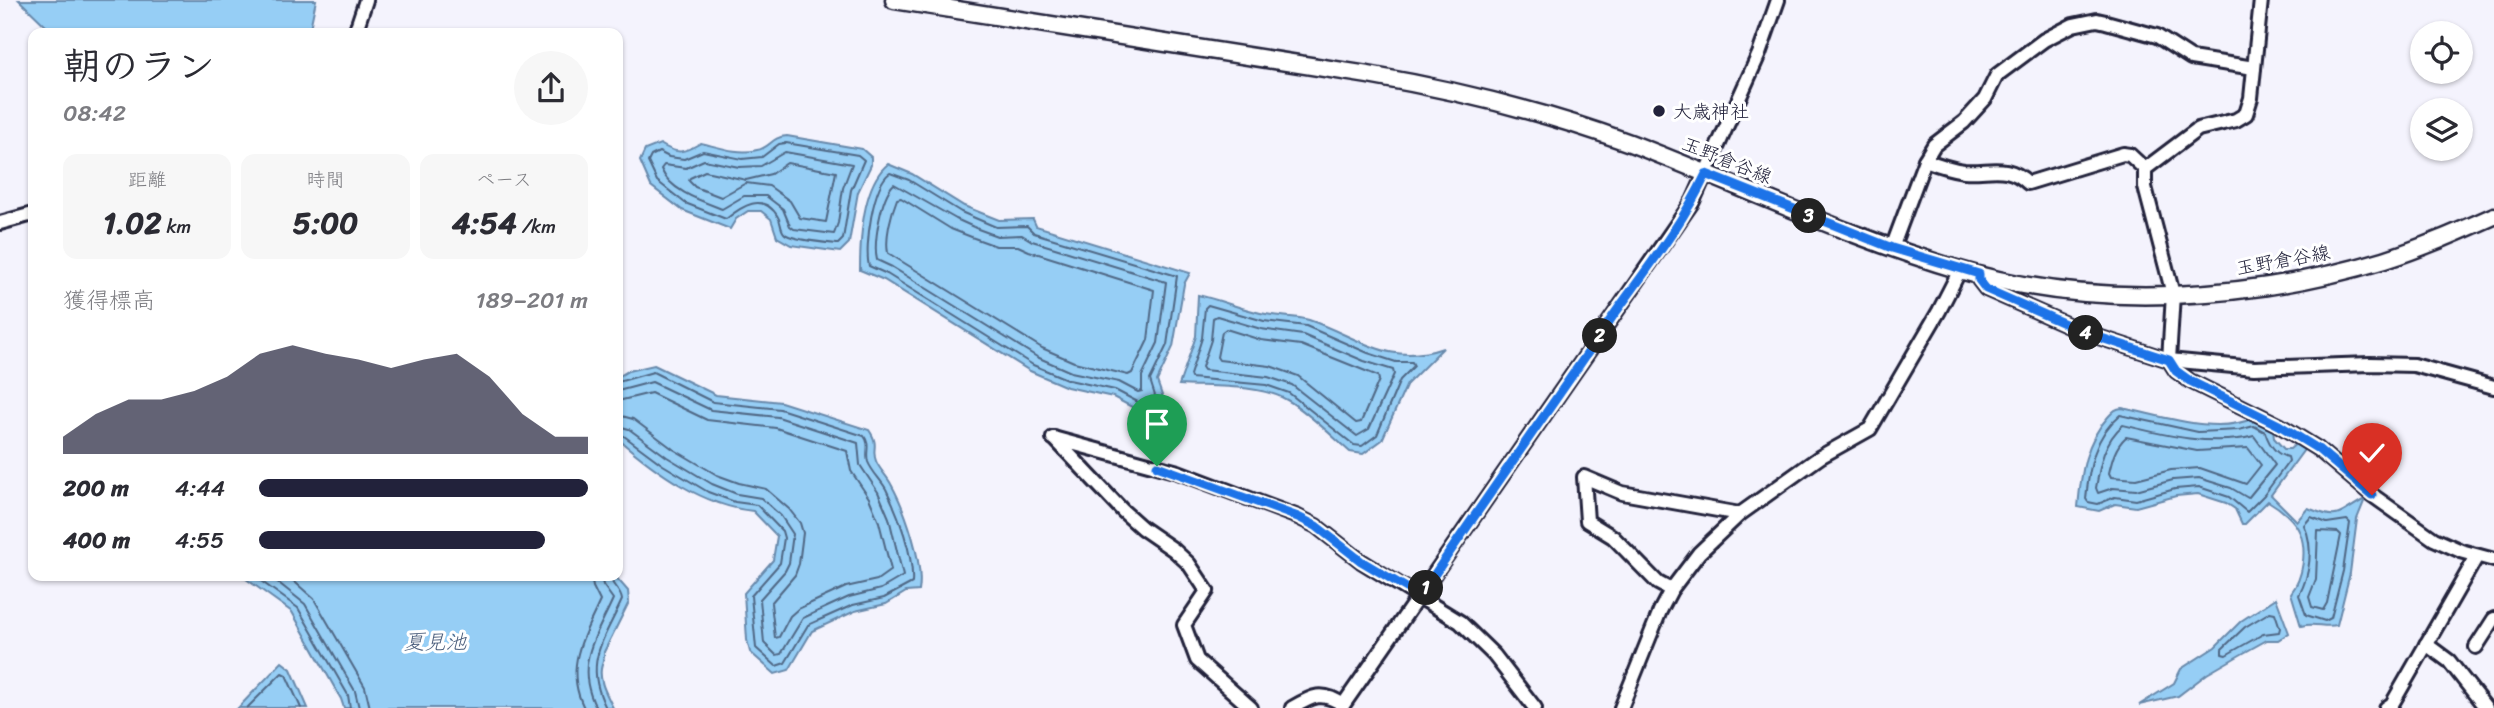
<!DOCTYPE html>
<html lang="ja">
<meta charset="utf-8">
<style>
:root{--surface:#fff;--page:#f7f7f7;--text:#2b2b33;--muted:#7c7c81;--accent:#22223b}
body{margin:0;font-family:Sriracha,"Klee One",sans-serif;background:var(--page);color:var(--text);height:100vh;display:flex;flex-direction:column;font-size:26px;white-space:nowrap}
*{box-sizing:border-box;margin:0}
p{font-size:23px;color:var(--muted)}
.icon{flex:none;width:38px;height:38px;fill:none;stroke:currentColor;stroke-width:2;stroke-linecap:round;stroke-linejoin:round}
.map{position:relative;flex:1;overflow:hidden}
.details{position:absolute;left:28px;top:28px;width:595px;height:553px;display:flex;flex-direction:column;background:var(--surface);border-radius:14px;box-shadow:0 2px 5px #0004}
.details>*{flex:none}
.buttons{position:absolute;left:2410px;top:21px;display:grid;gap:14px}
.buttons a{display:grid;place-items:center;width:63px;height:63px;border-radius:50%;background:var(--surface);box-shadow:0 2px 5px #0004;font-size:35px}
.pin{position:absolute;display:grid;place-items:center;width:60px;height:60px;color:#fff;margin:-72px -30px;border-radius:50% 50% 50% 0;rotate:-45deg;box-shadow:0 0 7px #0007}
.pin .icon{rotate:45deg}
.km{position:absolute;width:35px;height:35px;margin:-18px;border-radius:50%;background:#222;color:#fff;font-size:19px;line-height:35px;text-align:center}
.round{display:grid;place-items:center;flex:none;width:74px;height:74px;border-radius:37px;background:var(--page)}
.head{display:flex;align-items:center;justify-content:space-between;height:119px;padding:0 35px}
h1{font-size:38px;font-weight:800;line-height:52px}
.stats{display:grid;grid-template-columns:repeat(3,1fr);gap:10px;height:119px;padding:7px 35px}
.stats div{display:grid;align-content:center;border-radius:14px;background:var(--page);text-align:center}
.stats b{font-size:30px;font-weight:800}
.stats small{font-size:19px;font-weight:400}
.stats p{font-size:19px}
.chart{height:196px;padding:14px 35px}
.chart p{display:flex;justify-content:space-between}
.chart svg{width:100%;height:126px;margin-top:7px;fill:var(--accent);opacity:.7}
ul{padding:0 35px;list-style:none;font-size:23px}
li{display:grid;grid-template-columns:112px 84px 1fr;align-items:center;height:52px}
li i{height:18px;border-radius:9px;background:var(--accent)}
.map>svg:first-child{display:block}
.water{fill:#96cef5;stroke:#6889ab;stroke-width:2}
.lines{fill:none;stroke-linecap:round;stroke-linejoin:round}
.shore{stroke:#506785;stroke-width:2}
.minor-casing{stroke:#22223b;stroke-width:18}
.major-casing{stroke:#22223b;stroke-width:21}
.minor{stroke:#fff;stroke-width:12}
.major{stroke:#fff;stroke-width:16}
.route-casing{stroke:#fff;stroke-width:14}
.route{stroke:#1a73e8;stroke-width:9}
.poi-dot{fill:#22223b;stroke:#fff;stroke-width:2.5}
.labels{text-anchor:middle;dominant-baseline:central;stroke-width:6;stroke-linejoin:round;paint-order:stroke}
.poi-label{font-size:19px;fill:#22223b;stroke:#fff;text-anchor:start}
.street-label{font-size:19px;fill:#22223b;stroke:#fff}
.water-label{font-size:21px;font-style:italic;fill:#4b5e7c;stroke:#fff}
</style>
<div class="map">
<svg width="2494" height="708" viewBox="0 0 2494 708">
<rect width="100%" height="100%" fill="#f4f3fd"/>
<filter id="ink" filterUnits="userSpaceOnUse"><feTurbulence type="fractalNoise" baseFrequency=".0143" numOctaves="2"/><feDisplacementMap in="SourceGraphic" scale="14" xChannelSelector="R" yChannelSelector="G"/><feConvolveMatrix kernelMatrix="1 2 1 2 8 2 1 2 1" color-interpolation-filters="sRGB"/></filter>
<g filter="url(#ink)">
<g class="water">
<polygon points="19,0 316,0 309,33 53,33"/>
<path d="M787,136L862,149L871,157V165L858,192L849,243L840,252L791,245L777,237L771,219L761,211H748L736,219L730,229L682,210L651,186L640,161L645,150L660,144C678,155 683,153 701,143C718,147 739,155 757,150C770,148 771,137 787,136Z"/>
<path d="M888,164L912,174L964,206L999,220L1033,219L1036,226L1190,273L1184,284L1173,347L1157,381L1165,404L1166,425L1113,397L1067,387L1030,371L884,280L860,270C860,239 863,184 888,164Z"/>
<path d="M1198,295C1221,300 1243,310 1266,314C1280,317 1296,316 1309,320C1359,337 1388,367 1443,348L1407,384L1382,440L1363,454L1350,452C1332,436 1307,411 1287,400C1259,384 1210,387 1179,385L1196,336Z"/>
<path d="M654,365L716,395L781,402L869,430C880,446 871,448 876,461C879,469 887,476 891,484C905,509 924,563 919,591L906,592L886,604L855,611L812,631L789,670L775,674L750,652L747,640L744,593L773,560L777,536L753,511C703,506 656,472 618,439V377L628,371Z"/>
<path d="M2122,408C2159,415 2217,436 2253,418L2273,427L2274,438L2284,449H2290L2298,442L2306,447L2271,495L2297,521L2308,508C2342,522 2336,514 2365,499L2357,519L2350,573L2337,625C2324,628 2314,622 2301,626L2291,593C2303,578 2307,551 2300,533C2295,520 2280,508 2268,501L2245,524H2242L2235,509L2226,503L2198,494L2176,496L2136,507L2115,504L2099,511L2078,507C2081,474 2085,442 2108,417C2113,412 2114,409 2122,408Z"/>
<path d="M242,576H615L628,591L629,602L604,652C605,660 602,662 601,669C599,683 608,696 613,708H344L341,699L292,612Z"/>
<polygon points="2276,598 2289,633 2278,640 2267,640 2240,655 2207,674 2178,696 2139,705 2174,683 2181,669 2215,647 2241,621"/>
<polygon points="282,662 291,669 308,708 238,708"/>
</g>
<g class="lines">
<g class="shore">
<path d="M786,143L858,155L864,160L851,190L843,239L838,244C828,243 790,240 784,233C780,228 781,221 778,217C763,191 741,207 726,219L685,203L657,181L648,162L651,156L659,152L669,157L684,159L703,151L742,159L762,157L779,144Z"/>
<path d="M785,152L852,164L843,188L838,223L834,234L794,229L790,226L783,209L766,196H744L722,209C701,201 670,191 661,169L664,165L686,168L704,160L739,167L761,166Z"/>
<polygon points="787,163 836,172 826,222 800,218 790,201 769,186 746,183 721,197 695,187 689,181 690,178 705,171 746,180 771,174"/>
<path d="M890,173L909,180L961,212L996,227L1027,226L1034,233L1177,276L1167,345L1150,380L1158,405L1157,410H1153L1115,390L1069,380L1033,365L887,274L869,266C864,247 873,184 890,173Z"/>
<path d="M894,184L956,219L978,229L997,236L1022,235L1032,241L1166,282L1158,343L1142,376V391L1138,392L1119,382L1071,372L1037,357L892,267L877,260C873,243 881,196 894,184Z"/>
<path d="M901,198L951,229L974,238L996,246H1018L1029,251L1154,290L1148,340L1132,373L1128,375L1074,362L1042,348L888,253C885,237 891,214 897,199Z"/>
<polygon points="1208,305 1264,321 1306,326 1368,353 1396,362 1412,362 1414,366 1400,380 1377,435 1362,446 1354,445 1289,393 1266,385 1191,378 1190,375 1202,338 1205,308"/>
<polygon points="1217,316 1261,329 1303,335 1364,361 1393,370 1394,374 1369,429 1357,436 1292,385 1268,377 1204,370 1202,367 1211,340 1213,318"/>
<polygon points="1226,329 1261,340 1301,345 1378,376 1379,380 1361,422 1356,423 1298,376 1270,366 1219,360 1217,357 1222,332"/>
<path d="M618,382L653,372L713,402L780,409L864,436C871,445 865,452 868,462C872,472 881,480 886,489C898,513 914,556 912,583L884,598L853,605L808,625L785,663L776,666L756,648L751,596L780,563L784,538L782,531L757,505L735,502L708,492L663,465L624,436L618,435"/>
<polyline points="618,391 652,382 711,410 778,417 858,443 860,465 878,492 889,518 903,576 881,589 849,597 803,618 781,654 776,655 764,643 760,599 785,571 789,563 793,534 781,516 761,498 737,494 712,484 667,457 629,429 618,426"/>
<polyline points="618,401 651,393 707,420 776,428 847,451 851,471 869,498 879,522 891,570 877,580 846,587 798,609 790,616 779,637 775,638 771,603 795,575 799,564 803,533 800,523 789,509 766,489 739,483 717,475 673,449 633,419 618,415"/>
<path d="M2120,415L2198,432L2239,430L2254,426L2265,432C2269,444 2275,455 2288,457L2289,461L2264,495L2247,512L2229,497L2199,487L2175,489L2136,500L2115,497L2098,504L2088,502L2086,499C2089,468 2094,436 2120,415Z"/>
<path d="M2123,425C2164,435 2212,447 2254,436L2275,465L2248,498L2231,488L2199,478L2173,480L2136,490L2113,488L2098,493L2096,488C2100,464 2104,441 2123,425Z"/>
<path d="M2126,437L2197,451L2248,448L2261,465L2246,484L2200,468L2171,470L2136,479L2111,477L2109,473C2112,460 2115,447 2126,437Z"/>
<path d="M2311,517L2327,523L2347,520L2350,523L2343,571L2331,618L2325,621L2306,615L2299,595C2310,575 2314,547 2304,525Z"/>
<polygon points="2318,531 2338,532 2341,535 2327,603 2323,610 2312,607 2309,597 2316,579"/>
<polyline points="254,576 298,608 348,695 350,708"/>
<polyline points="270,576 305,604 355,691 359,708"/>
<polyline points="288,576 314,599 365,687 370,708"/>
<polygon points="2270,612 2275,613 2280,628 2279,632 2263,634 2226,655 2222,654 2222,649 2245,627"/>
<polyline points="247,708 282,673 286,675 301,708"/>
<path d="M584,708C564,667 583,638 600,601L593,587L591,576"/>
<path d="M596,708C574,664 595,639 613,599L603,585L601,576"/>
<path d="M606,708C583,662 603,642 622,600C621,590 611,586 610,576"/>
</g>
<defs>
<g id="minor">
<polyline points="2261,0 2251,98 2246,114 2236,120 2198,129 2145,169 2145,187 2173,294 2169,360 2176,371 2190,381 2279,425 2318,449 2372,495 2434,539 2461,551 2494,560"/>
<polyline points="355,33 366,0"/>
<path d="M1925,160C1938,165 1950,169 1964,171C1990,173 2007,163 2028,183L2123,154L2130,155L2145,169"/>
<polyline points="0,223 33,214"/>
<polyline points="1892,248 1925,160 1934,145 1964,122 1985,99 1997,75 2044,40 2073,25 2097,20 2106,22 2157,36 2191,58 2254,68"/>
<polyline points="1979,274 1979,280 1986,289 2086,333 2169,360 2254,368 2370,364 2414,365 2494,387"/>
<polyline points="1053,438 1178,472 1298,517 1316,526 1361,561 1460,622 1494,655 1535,708"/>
<polyline points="1054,438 1123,511 1142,528 1174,550 1189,564 1207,591 1184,625 1197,660 1251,708"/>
<polyline points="1671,590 1658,583 1613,537 1587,521 1584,477 1622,493 1740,514"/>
<polyline points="2426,644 2449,661 2486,708"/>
<polyline points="2476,647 2494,619"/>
<path d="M1292,708C1312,696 1323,690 1343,705"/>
<polyline points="1341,708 1693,201 1759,54 1778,0"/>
<polyline points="1621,708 1660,611 1671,590 1699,553 1740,514 1820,457 1870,429 1939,311 1960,270"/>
<polyline points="2386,708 2392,704 2477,556"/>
</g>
<path id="major" d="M894,0L1368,75C1456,90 1545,112 1630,143C1740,185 1847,237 1960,270C2094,310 2251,300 2384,260C2422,248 2458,232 2494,216"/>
</defs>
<use href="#minor" class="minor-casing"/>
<use href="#major" class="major-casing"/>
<use href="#minor" class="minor"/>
<use href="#major" class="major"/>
</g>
</g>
<g class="lines" filter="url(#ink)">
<defs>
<path id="route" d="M1157,466L1298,517L1316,526L1361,561L1420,596C1483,502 1549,410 1613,316C1646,270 1682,225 1706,174L1892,248L1979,274V280L1986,289L2086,333L2169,360L2176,371L2190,381L2279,425L2318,449L2372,495"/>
</defs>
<use href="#route" class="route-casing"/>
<use href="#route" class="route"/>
</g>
<circle class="poi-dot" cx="1659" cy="111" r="7"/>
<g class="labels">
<g class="poi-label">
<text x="1673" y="111">大歳神社</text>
</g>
<g class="street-label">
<text transform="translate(1727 160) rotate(22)">玉野倉谷線</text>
<text transform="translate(2283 260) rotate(-10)">玉野倉谷線</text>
</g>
<g class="water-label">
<text x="435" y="642">夏見池</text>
</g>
</g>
</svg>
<div class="buttons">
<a><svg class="icon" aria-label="locate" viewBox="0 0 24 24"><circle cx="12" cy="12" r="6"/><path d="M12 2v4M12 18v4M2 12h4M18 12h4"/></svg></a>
<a><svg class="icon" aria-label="layers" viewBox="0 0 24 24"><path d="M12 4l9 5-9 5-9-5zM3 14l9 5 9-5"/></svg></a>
</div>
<div class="pin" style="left:1157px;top:466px;background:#1e9e55"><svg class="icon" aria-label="arrive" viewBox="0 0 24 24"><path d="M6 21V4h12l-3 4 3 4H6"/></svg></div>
<div class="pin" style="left:2372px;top:495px;background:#d93025"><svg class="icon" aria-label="check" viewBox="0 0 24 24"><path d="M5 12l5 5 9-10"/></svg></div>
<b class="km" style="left:1426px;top:588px">1</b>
<b class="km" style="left:1600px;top:336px">2</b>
<b class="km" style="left:1809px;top:216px">3</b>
<b class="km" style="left:2086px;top:333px">4</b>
<section class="details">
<div class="head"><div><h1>朝のラン</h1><p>08:42</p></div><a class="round"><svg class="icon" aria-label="share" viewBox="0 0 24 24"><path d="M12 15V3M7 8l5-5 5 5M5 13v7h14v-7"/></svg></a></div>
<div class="stats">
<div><p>距離</p><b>1.02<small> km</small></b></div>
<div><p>時間</p><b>5:00</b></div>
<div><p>ペース</p><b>4:54<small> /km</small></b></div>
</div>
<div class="chart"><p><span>獲得標高</span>189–201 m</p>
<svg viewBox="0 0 160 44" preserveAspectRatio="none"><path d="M0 44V38L10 30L20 25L30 25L40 22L50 17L60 9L70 6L80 9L90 11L100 14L110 11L120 9L130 17L140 30L150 38L160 38V44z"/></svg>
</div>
<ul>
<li><b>200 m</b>4:44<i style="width:100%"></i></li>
<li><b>400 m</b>4:55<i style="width:87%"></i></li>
</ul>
</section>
</div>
